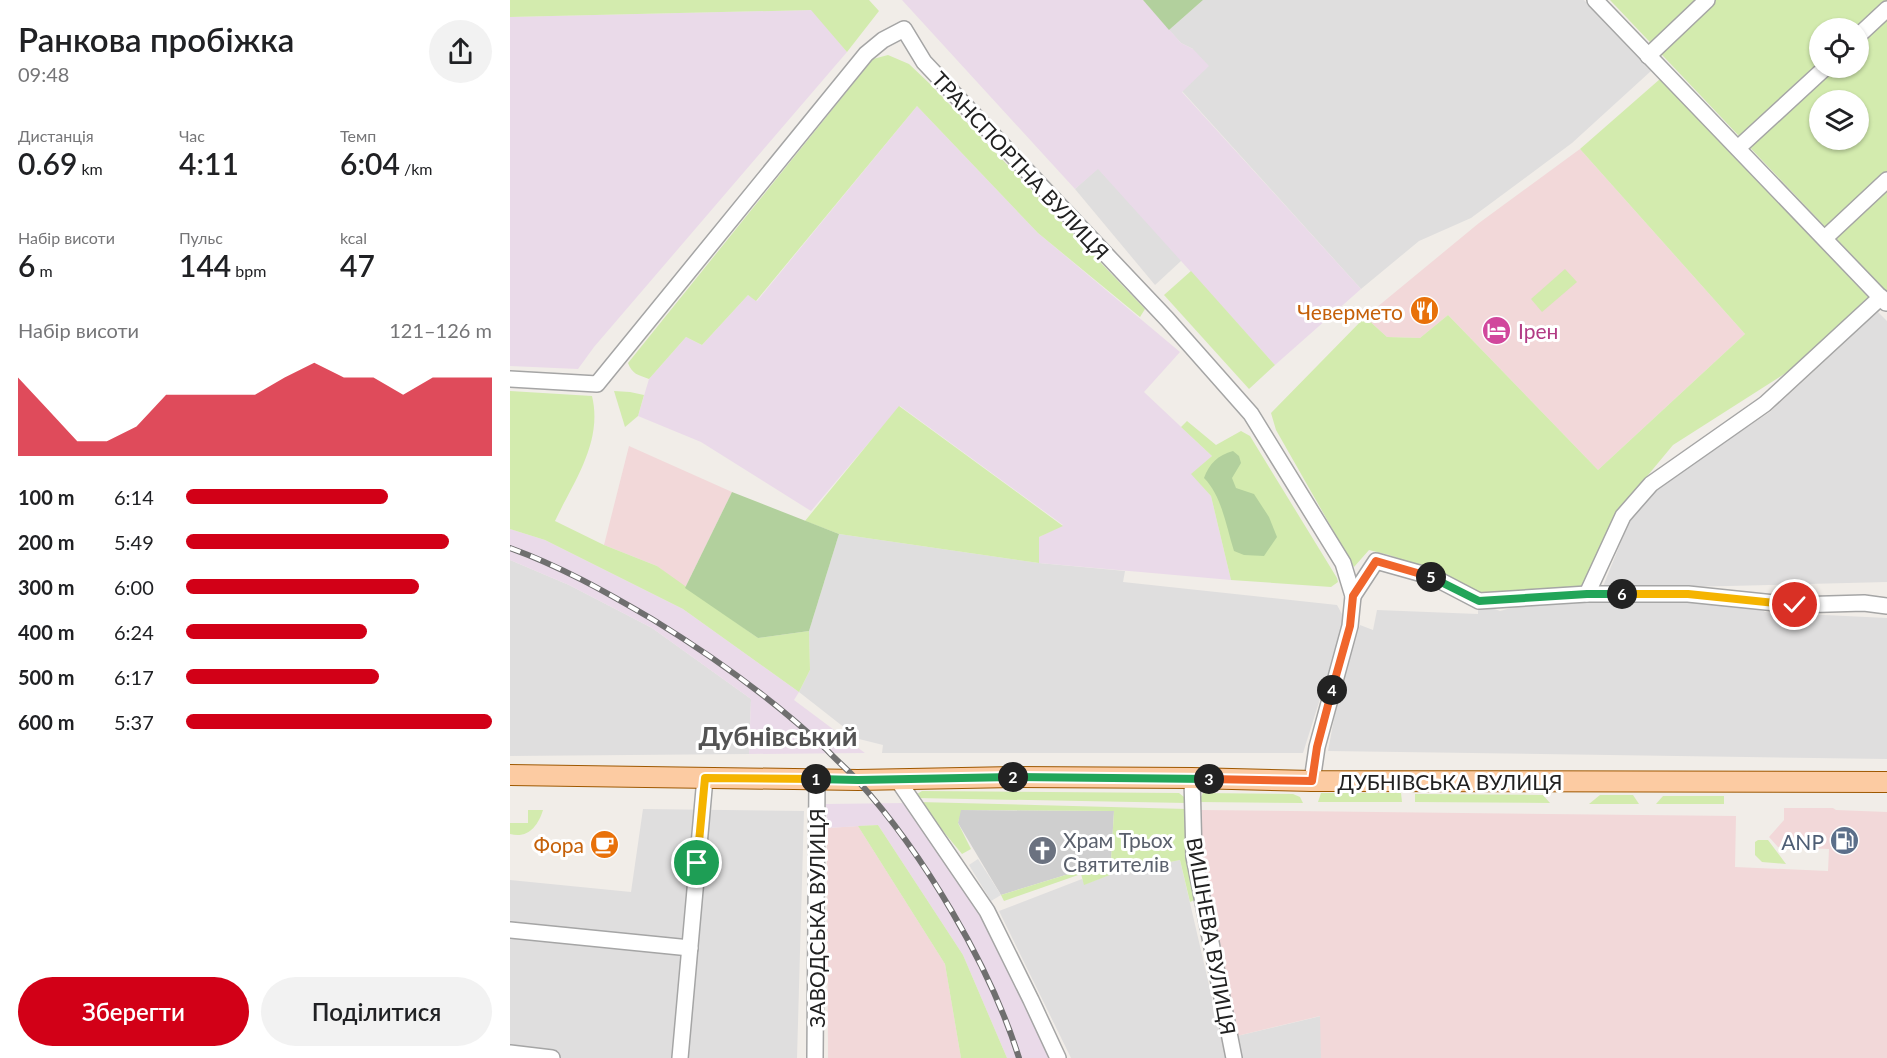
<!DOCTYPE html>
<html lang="uk">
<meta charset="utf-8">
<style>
:root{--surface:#fff;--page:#f2f2f2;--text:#202124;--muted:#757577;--accent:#d20017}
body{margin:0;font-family:Lato,sans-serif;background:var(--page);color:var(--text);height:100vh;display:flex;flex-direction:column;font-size:22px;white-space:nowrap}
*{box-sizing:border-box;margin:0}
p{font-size:20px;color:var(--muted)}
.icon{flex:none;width:33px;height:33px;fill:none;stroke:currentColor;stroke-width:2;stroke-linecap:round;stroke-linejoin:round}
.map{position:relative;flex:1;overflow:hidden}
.sheet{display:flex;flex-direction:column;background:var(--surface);width:510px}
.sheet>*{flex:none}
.tools{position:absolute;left:1299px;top:18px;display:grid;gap:12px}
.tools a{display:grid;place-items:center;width:60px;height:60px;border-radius:50%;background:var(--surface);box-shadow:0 2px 4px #0004;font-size:30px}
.pin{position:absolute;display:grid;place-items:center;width:51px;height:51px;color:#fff;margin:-26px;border:3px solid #fff;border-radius:50%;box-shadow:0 2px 6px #0007}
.km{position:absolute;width:30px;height:30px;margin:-15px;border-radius:50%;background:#222;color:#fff;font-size:16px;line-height:30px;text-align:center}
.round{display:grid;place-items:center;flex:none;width:63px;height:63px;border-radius:32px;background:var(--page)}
.head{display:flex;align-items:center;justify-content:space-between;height:102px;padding:0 18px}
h1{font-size:33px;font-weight:600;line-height:45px}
.figures{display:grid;grid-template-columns:repeat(3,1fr);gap:9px;height:102px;padding:6px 18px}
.figures div{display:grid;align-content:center}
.figures b{font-size:30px;font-weight:600}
.figures small{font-size:16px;font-weight:400}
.figures p{font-size:16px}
.chart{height:168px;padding:12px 18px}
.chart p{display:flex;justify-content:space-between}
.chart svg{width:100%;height:108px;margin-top:6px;fill:var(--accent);opacity:.7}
.primary-button{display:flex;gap:12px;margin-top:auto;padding:12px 18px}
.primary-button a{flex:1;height:69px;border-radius:36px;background:var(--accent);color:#fff;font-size:24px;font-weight:600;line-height:69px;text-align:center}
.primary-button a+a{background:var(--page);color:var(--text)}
ul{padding:0 18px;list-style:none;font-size:20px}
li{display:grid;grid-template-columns:96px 72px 1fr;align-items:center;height:45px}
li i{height:15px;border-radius:8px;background:var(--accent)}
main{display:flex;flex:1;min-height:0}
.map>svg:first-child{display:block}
.residential{fill:#dfdede}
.commercial{fill:#f2d8d9}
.industrial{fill:#eadae9}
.religious{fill:#cfcfcf}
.grass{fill:#d3ebae;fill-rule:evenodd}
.forest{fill:#b2d09d}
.parking{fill:#e1e1e1}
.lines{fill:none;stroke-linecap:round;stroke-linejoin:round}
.minor-casing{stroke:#a5a5a5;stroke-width:18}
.major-casing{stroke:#9e5800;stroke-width:22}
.minor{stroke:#fff;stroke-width:15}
.major{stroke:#fccba2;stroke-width:20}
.rail-casing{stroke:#6f6f6f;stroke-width:6}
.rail{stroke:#fff;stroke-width:4;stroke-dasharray:11;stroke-linecap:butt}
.split-1-casing{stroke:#fff;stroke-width:12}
.split-2-casing{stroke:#fff;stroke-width:12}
.split-3-casing{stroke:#fff;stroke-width:12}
.split-4-casing{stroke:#fff;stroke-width:12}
.split-5-casing{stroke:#fff;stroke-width:12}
.split-6-casing{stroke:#fff;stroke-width:12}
.split-7-casing{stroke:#fff;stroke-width:12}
.split-1{stroke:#f5b400;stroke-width:8}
.split-2{stroke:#22a559;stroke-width:8}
.split-3{stroke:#22a559;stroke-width:8}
.split-4{stroke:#f0652b;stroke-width:8}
.split-5{stroke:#f0652b;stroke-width:8}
.split-6{stroke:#22a559;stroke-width:8}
.split-7{stroke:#f5b400;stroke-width:8}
.labels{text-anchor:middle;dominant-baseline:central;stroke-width:6;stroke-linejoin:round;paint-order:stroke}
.street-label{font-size:21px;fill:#212121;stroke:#fff}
.food-label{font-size:21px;fill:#c56008;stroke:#fff;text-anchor:end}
.hotel-label{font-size:21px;fill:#b23c85;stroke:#fff;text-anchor:start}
.worship-label{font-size:21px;fill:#5b616d;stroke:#fff;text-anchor:start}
.service-label{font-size:21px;fill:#4e5e75;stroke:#fff;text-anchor:end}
.district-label{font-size:27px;font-weight:bold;fill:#545454;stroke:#fff}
</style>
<main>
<section class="sheet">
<div class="head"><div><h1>Ранкова пробіжка</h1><p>09:48</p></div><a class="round"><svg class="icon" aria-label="share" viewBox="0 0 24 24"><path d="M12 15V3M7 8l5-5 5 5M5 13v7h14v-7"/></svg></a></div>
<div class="figures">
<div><p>Дистанція</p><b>0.69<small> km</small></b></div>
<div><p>Час</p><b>4:11</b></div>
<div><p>Темп</p><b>6:04<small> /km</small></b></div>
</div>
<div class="figures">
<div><p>Набір висоти</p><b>6<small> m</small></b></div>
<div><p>Пульс</p><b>144<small> bpm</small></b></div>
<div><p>kcal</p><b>47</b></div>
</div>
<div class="chart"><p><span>Набір висоти</span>121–126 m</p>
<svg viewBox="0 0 160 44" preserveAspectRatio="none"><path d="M0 44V12L10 25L20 38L30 38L40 32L50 19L60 19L70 19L80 19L90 12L100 6L110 12L120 12L130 19L140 12L150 12L160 12V44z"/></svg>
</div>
<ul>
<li><b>100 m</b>6:14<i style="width:66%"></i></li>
<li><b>200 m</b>5:49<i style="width:86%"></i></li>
<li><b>300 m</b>6:00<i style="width:76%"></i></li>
<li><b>400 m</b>6:24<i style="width:59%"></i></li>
<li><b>500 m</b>6:17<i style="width:63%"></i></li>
<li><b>600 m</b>5:37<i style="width:100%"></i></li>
</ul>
<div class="primary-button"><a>Зберегти</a><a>Поділитися</a></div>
</section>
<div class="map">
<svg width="1377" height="1058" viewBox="0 0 1377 1058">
<rect width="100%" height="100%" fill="#f1ede8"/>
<g class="residential">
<polygon points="693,0 1074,0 1141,71 1062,143 961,218 909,241 851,289 672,91 683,49 671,43 659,30"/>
<polygon points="588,168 672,260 645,285 565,189"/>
<polygon points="1368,312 1377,321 1377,582 1092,589 1119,522 1145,488 1260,412"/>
<polygon points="329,534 529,563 615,571 613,582 827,605 832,614 832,629 793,753 372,753 373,745 349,739 289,692 300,670 299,631"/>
<polygon points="0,560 59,585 142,628 241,699 239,754 0,756"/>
<polygon points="1121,596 1244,602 1255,612 1377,618 1377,759 818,751 832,676 850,625 863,630 867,610 968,614 968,606 977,606 990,611 1008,606"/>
<polygon points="133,809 294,811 287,1058 0,1058 0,880 121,892"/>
<polygon points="670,860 716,1058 561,1058 489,911 572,879 575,884 605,873"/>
<polygon points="811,1016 811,1058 732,1058 727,1036"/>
</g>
<g class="commercial">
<polygon points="1070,149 1235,334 1088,470 938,315 910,338 877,337 855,317 969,223"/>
<polygon points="119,446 222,492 175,588 147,566 94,545"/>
<polygon points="1274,808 1323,808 1326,810 1377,812 1377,1058 811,1058 810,1016 727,1036 691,858 690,810 1226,816 1225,867 1318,871 1319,849 1268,847 1259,837 1274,820"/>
<polygon points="348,826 435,964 451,1058 318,1058 317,828"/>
</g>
<g class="industrial">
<polygon points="392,0 633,0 671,43 683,49 699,66 672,92 851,289 765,365 588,169 565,189"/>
<polygon points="302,10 337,52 84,347 68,369 0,366 0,17"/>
<polygon points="407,106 528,233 670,352 634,392 702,456 682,474 701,496 721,580 529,563 529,537 553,525 390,406 301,511 191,442 128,416 139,379 176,337 192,345 238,295 247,301"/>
<polygon points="0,529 35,540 173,609 289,692 284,700 355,753 239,754 241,699 142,628 59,585 0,560"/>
<polygon points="395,803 471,915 539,1058 497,1058 453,955 368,825 317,828 316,804"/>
</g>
<polygon class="religious" points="450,810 604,811 601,861 491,895 448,823"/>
<g class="grass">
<polygon points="0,0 359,0 369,11 337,52 301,10 0,17"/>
<path d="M1100,0H1377V292ZM1310,28H1348V68H1310ZM1310,100H1348V140H1310Z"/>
<path d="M378,55L399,64L419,83L635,309L630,317L528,233L407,106L246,301L238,295L192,345L176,337L139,379C128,375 122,374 118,363L363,59Z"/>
<polygon points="1150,79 1360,299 1282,369 1163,445 1109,510 1070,589 971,596 928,572 879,555 859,550 844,567 766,430 761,413 855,317 877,337 910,338 938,315 1088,470 1235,334 1070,149"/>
<polygon points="1055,269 1067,282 1032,312 1021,299"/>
<polygon points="681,271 765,365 739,389 654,295"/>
<path d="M0,391L82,396C93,442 64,481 45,521L94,545L147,566L248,638L299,631L300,670L289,692L173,609L35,540L0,529Z"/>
<polygon points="104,391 120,392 134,395 128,416 115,427"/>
<polygon points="389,406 553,526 529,537 529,563 329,534 295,521"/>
<polygon points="677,421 706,445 731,431 740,436 827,578 828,582 821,587 721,580 701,496 681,474 702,456 671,427"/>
<polygon points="412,791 669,793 674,797 677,803 406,798 407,794"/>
<polygon points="693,793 783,794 790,797 793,803 688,802"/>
<polygon points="811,793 891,793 892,802 808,802"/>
<polygon points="905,794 1033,795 1040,803 905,802"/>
<polygon points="1090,795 1123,795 1129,804 1079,804"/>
<polygon points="1153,796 1214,796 1214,804 1146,804"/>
<polygon points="409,802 677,809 678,857 685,900 680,902 670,860 605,873 574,885 571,874 494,901 491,895 601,861 604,811 451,810 448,823 461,849 452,854"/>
<path d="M18,810H33C28,826 18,839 0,834V823H18Z"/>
<polygon points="368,825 453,955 497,1058 451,1058 435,964 348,826"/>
<polygon points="1248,840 1258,840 1276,864 1252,862 1245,855 1245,842"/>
</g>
<g class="forest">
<polygon points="633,0 693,0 659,30"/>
<path d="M723,451L729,456L731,463L722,478L726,488L744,494L759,517L767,537L754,556L734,555L724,551C716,526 712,496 694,478C699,464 708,455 723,451Z"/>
<polygon points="222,492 329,534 299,631 248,638 175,588"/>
</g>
<polygon class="parking" points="468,859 491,895 481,901 459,865"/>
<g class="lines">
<defs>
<g id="minor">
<polyline points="1085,0 1376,303"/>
<polyline points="1348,36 1377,9"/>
<polyline points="1138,56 1197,0"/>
<polyline points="1228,148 1315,68"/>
<polyline points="1315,238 1377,180"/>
<polyline points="0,379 87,384 356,54 373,40 394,29 414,62 657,319 741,414 833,563 843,596 840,626 807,747 802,781"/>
<polyline points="1077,594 1113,516 1141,484 1255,404 1371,297"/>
<polyline points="843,596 866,561 923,577 969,601 1077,594 1178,594 1285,605 1354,603 1377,606"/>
<polyline points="682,778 684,857 724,1058"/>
<polyline points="387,779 477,911 521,1000 548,1058"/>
<polyline points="0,930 180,948"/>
<polyline points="0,1053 42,1058"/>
<polyline points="170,1058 195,778"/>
<polyline points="305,1058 307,779"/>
</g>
<polyline id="major" points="0,775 348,780 504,777 682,778 802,781 1377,782"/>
</defs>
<use href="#minor" class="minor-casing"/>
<use href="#major" class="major-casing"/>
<use href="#minor" class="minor"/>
<use href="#major" class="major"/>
<defs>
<path id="rail" d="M0,548C50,566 96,592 142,619C204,657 263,699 316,749C326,760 338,770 348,781C413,853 480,965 509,1058"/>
</defs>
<use href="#rail" class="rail-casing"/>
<use href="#rail" class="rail"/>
</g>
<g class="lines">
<defs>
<polyline id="split-1" points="187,863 195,778 306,779"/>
<polyline id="split-2" points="306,779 348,780 503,777"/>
<polyline id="split-3" points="503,777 699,779"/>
<polyline id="split-4" points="699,779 802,781 807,747 822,690"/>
<polyline id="split-5" points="822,690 840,626 843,596 866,561 921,577"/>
<polyline id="split-6" points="921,577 969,601 1077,594 1112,594"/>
<polyline id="split-7" points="1112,594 1178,594 1285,605"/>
</defs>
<use href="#split-1" class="split-1-casing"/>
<use href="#split-2" class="split-2-casing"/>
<use href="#split-3" class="split-3-casing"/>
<use href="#split-4" class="split-4-casing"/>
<use href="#split-5" class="split-5-casing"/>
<use href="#split-6" class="split-6-casing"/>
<use href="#split-7" class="split-7-casing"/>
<use href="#split-1" class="split-1"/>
<use href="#split-2" class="split-2"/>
<use href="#split-3" class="split-3"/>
<use href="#split-4" class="split-4"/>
<use href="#split-5" class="split-5"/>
<use href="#split-6" class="split-6"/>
<use href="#split-7" class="split-7"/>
</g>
<defs>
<symbol id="restaurant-disc" viewBox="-11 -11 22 22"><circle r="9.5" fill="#e8710a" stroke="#fff"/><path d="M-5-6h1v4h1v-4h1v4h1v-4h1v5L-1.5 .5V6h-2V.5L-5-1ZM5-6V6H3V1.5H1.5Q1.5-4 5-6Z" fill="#fff"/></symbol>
<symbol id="hotel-disc" viewBox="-11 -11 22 22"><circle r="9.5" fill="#d1479c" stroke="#fff"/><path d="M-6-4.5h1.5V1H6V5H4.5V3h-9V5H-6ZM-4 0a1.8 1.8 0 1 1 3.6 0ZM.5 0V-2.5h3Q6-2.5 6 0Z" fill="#fff"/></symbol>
<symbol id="fuel-disc" viewBox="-11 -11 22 22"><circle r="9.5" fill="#5c6f8a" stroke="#fff"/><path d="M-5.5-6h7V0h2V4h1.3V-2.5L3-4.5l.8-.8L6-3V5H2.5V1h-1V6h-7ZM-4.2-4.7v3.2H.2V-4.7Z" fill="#fff"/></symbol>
<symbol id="cafe-disc" viewBox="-11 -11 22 22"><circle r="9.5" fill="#e8710a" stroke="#fff"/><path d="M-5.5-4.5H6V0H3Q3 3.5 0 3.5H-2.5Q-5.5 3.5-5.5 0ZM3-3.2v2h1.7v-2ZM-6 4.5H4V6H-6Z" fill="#fff"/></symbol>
<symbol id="church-disc" viewBox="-11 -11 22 22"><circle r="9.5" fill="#6b7280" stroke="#fff"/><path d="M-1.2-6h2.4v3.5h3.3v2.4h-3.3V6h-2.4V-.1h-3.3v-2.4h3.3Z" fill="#fff"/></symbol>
</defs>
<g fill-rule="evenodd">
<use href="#restaurant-disc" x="898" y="294" width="33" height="33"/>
<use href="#hotel-disc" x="970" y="314" width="33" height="33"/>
<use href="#fuel-disc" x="1318" y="824" width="33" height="33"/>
<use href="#cafe-disc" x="78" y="828" width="33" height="33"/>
<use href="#church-disc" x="516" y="834" width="33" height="33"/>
</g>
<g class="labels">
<g class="street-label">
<text transform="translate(511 165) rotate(47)">ТРАНСПОРТНА ВУЛИЦЯ</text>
<text x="940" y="781">ДУБНІВСЬКА ВУЛИЦЯ</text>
<text transform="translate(306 918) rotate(-90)">ЗАВОДСЬКА ВУЛИЦЯ</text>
<text transform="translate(702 936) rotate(80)">ВИШНЕВА ВУЛИЦЯ</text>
</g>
<g class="food-label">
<text x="893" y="311">Чевермето</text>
<text x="74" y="844">Фора</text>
</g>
<g class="hotel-label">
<text x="1008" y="330">Ірен</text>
</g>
<g class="worship-label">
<text x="553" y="839">Храм Трьох<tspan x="553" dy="24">Святителів</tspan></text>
</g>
<g class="service-label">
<text x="1314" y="841">ANP</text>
</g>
<g class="district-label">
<text x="268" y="735">Дубнівський</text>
</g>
</g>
</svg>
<div class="tools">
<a><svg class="icon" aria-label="locate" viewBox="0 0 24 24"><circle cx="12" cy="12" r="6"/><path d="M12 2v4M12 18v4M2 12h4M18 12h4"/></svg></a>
<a><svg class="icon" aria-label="layers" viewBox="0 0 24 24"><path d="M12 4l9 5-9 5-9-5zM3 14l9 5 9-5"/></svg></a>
</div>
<div class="pin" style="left:187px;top:863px;background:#1e9e55"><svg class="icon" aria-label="arrive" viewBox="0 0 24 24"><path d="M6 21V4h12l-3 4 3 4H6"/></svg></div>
<div class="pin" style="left:1285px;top:605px;background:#d93025"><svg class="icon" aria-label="check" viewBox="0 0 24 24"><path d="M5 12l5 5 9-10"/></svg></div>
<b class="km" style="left:306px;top:779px">1</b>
<b class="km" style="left:503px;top:777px">2</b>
<b class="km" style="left:699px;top:779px">3</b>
<b class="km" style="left:822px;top:690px">4</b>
<b class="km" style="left:921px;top:577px">5</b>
<b class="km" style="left:1112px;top:594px">6</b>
</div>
</main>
